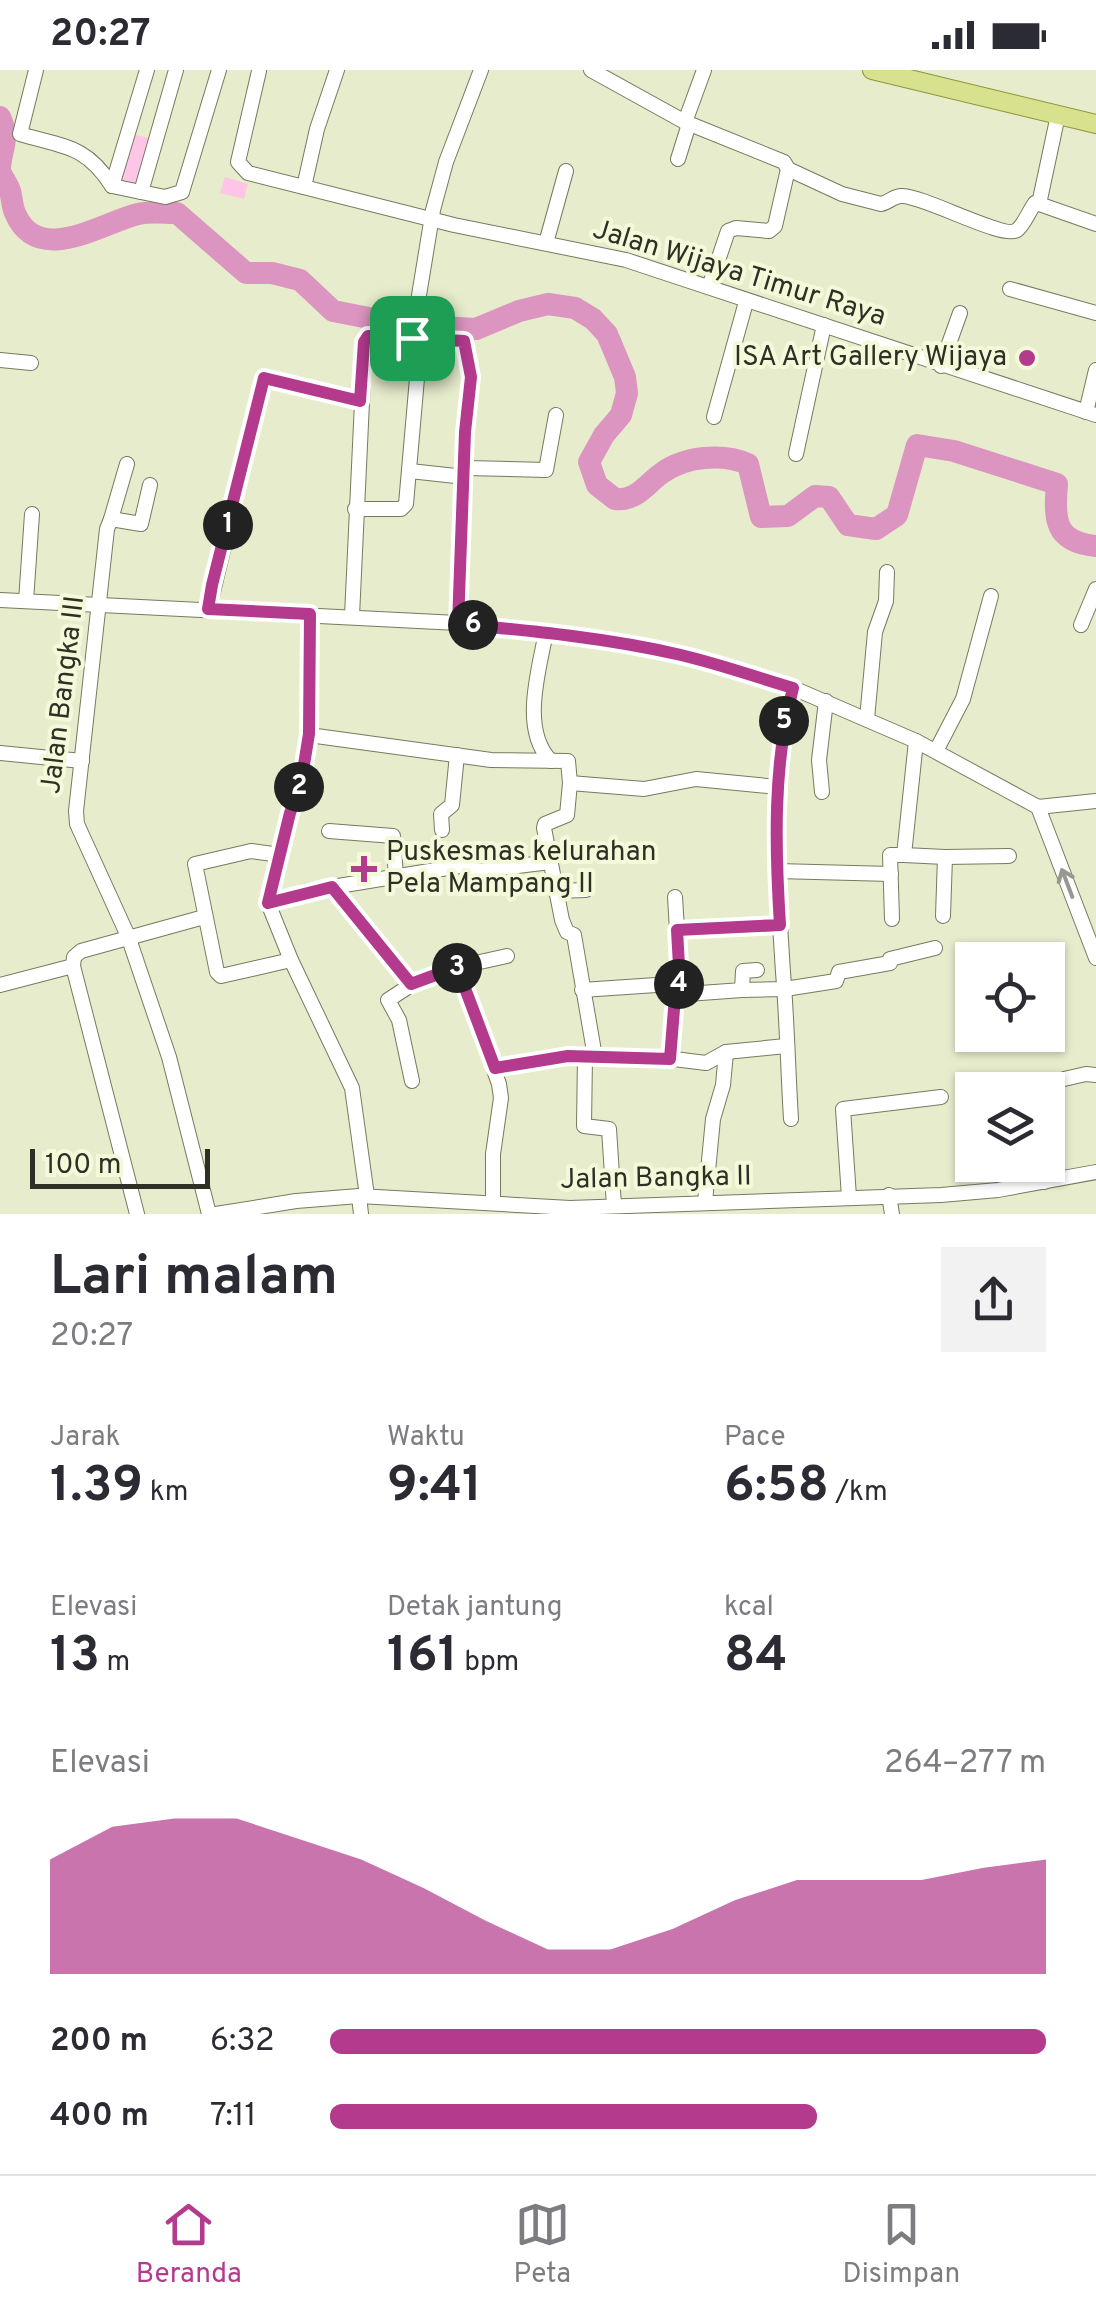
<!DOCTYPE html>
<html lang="id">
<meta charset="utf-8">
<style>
:root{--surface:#fff;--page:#f2f2f3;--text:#2b2b33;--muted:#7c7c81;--line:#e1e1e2;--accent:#b43a8d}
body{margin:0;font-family:Overpass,sans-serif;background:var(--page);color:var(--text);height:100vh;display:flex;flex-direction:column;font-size:38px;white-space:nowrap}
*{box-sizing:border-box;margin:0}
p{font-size:32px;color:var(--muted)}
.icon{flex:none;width:55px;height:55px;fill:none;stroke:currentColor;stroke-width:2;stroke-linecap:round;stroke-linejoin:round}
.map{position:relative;height:1144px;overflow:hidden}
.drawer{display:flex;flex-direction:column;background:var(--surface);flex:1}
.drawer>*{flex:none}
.buttons{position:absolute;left:955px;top:872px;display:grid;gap:20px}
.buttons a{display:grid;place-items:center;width:110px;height:110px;border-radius:0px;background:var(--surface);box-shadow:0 2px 8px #0004;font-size:50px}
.scale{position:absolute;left:30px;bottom:25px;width:180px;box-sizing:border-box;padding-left:10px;border:5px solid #2e3025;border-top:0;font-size:28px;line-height:35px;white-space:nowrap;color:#2e3025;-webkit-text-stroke:8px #f4f9da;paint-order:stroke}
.pin{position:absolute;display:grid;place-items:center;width:85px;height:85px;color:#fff;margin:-42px;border-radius:20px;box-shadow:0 5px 15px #0006}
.km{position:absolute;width:50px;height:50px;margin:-25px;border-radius:50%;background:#222;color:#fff;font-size:28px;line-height:50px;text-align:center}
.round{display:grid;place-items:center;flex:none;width:105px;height:105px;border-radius:0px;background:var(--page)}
.headline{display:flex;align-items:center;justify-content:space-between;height:170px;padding:0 50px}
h1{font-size:55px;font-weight:700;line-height:75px}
.stats{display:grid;grid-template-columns:repeat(3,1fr);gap:15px;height:170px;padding:10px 50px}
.stats div{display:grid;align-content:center}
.stats b{font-size:50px;font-weight:700}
.stats small{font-size:28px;font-weight:400}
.stats p{font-size:28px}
.chart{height:280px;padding:20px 50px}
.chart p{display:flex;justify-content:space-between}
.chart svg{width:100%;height:180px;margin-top:10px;fill:var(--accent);opacity:.7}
ul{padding:0 50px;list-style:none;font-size:32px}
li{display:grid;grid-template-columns:160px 120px 1fr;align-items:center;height:75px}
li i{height:25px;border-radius:12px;background:var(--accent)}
.status{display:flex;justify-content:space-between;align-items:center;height:70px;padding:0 50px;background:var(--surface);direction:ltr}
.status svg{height:28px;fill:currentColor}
.dock{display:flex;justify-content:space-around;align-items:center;height:140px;border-top:2px solid var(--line);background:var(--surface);font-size:28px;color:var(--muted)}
.dock a{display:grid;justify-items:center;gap:5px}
.dock .on{color:var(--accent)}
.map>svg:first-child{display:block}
.pitch{fill:#fec5e6}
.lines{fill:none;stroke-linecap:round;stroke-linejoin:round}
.river{stroke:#dc94c0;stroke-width:22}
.minor-casing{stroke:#767a5f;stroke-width:16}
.major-casing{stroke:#8b9638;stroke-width:20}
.minor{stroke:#fff;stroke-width:14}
.major{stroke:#d7e18e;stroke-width:18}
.oneway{stroke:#969892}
.route-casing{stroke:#fff;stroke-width:20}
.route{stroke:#b43a8d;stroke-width:12}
.poi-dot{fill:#b43a8d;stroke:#f4f9da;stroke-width:4}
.labels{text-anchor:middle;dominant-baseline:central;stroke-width:8;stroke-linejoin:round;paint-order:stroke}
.street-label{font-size:28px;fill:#2e3025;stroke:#f4f9da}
.poi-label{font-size:28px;fill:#2e3025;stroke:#f4f9da;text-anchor:end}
</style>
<div class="status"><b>20:27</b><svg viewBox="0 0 49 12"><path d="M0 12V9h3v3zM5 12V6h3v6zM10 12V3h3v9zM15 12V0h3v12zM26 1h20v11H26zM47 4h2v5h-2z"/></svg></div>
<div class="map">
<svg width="1096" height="1144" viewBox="0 0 1096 1144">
<rect width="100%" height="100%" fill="#e7eccd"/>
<g class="pitch">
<polygon points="129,63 152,69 139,119 116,113"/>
<polygon points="225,107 248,114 244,129 220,123"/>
</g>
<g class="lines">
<path class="river" d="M0,47C11,72 0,80 0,100C1,106 8,114 10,121C12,128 12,136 15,143C38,197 101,153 138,144C150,141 164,143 177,143L246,203H272L300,210L333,241L405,255L476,259L519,241L548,234L575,238L593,249L607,264L625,307L627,323L621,345L604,365L589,392L597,415L615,429C636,432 646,414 662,403C685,386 723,383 748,394L761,447L788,446L815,426L829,427L848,455L876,459L897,445L917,375L954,381L1057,414C1054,449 1054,472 1096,476"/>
<defs>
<g id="minor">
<path d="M36,0L20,64C64,77 86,75 112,116"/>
<path d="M591,0L685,52L784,92L788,99L842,124L881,134C890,132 894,125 903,126C926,127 1005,170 1017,160C1024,155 1029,141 1035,133L1039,134"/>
<polyline points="259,1 238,92 248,103 454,155 626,190 1096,345"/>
<polyline points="685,52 704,0"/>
<polyline points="678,89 689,54"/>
<polyline points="112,116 165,127 182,122 219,0"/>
<polyline points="112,116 147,0"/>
<polyline points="304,117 317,59 337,0"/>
<polyline points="141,122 176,0"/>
<polyline points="1039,134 1058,45"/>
<polyline points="1039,134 1096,154"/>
<polyline points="546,173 566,101"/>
<polyline points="709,217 728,161 736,158 769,161 775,156 788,99"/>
<polyline points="1010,219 1096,243"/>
<polyline points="412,268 433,140 446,92 481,0"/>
<polyline points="0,290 31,293"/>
<polyline points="941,296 960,243"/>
<polyline points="1086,342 1096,300"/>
<polyline points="714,347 746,232"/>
<polyline points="796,384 824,255"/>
<polyline points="466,398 546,400 556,345"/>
<polyline points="410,401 465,407"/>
<polyline points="150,415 141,454 111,449 107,459 76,741 77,754 128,866 169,987 209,1144"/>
<polyline points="355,439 401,439 406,434 418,297 421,294 432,295"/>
<polyline points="111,449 127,394"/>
<polyline points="0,530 458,553 546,562 635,576 685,586 793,618 916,671 1038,737 1096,731"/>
<polyline points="26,531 32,444"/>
<polyline points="209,539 264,308 360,331"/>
<polyline points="310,544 309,665 301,713 290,743 268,833 291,890 352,1018 367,1126"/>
<polyline points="352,546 365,268 373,266 464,271 471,307 465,361 458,553"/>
<polyline points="1081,555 1096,519"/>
<path d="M546,562C539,600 520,660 551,691"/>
<polyline points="867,649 875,562 886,531 887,502"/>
<polyline points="309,665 491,690 568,691 570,713 567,745 545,754 544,758 562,850 567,862 574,865 595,987"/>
<polyline points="916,671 904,785 945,787 943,846"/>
<polyline points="936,681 963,629 991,526"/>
<polyline points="0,683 82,691"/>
<polyline points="570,713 644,719 696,709 778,717"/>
<polyline points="822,722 819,690 826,631"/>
<polyline points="1038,737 1096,888"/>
<polyline points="442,760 441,744 452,735 457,685"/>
<polyline points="329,761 393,766 396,806"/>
<polyline points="280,785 251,781 195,794 217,902 221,906 291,890"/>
<polyline points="945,787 1009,786"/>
<polyline points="777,801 891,804"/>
<polyline points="331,817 411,915"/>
<polyline points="555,821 586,820"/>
<polyline points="675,827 677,860 780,855"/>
<polyline points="268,833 308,821 466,795 478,801 550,792"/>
<polyline points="892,849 890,785 904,785"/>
<polyline points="677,860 680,914"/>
<polyline points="73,896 137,1144"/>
<polyline points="73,896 74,887 81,881 204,847"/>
<polyline points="0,915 73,896"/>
<polyline points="582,920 686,913 687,924 742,920 743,901 757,900"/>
<polyline points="742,920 785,919 836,911 839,902 890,893 890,889 935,878"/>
<polyline points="585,986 584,1056 609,1059 614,1136"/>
<polyline points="670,989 675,914"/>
<polyline points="495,998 568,986 658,987 706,993 726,982 786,976"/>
<polyline points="1064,1009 1086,1004 1096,1005"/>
<polyline points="412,1011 399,950 388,930 411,915 457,897"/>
<path d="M791,1049C788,1000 787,951 783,902C777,808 769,710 793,618"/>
<polyline points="1040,1095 1044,1112"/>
<polyline points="889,1125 892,1144"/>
<polyline points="359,1126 361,1144"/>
<polyline points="849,1127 843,1039 941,1027"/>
<polyline points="493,1132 493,1084 501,1028 499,1014 457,897 507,886"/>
<polyline points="705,1132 713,1049 723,1015 726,982"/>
<polyline points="216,1144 296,1131 359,1126 570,1138 941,1125 998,1120 1096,1102"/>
</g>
<polyline id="major" points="872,0 1096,54"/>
</defs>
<use href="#minor" class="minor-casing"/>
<use href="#major" class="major-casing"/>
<use href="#minor" class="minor"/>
<use href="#major" class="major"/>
</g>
<defs><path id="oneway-shaft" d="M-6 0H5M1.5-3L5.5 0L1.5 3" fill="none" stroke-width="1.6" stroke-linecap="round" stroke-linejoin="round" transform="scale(2.5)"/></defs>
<use class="oneway" href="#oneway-shaft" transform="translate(1067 813) rotate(-111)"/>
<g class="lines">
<defs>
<path id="route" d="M368,266L464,271L471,307L465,362L458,554C533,561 608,568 681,585C719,594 756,607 793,618C773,694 775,776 780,855L677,860L680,914H676L670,989L568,986L495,998L457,897L411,914L332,817L268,833L290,743L301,713L309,664L310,544L208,539L212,515L264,308L360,331L364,272Z"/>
</defs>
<use href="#route" class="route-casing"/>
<use href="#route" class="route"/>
</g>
<g class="poi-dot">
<circle cx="1027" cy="288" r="10"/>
<path d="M359 784h10v10h10v10h-10v10h-10v-10h-10v-10h10z"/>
</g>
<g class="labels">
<g class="street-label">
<text transform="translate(739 204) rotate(17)">Jalan Wijaya Timur Raya</text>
<text transform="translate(64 625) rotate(-83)">Jalan Bangka III</text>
<text transform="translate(656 1109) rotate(-1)">Jalan Bangka II</text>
</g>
<g class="poi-label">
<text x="1007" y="288">ISA Art Gallery Wijaya</text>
<text x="386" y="783" text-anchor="start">Puskesmas kelurahan<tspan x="386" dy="32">Pela Mampang II</tspan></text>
</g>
</g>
</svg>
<div class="buttons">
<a><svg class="icon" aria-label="locate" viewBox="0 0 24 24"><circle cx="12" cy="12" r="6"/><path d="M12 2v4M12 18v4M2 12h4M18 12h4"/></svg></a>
<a><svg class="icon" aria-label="layers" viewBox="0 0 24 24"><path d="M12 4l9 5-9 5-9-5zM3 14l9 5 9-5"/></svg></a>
</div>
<div class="scale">100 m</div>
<div class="pin" style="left:412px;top:268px;background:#1e9e55"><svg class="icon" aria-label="arrive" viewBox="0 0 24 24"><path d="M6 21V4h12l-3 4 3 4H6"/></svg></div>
<b class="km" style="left:228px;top:455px">1</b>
<b class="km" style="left:299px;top:717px">2</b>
<b class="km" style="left:457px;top:898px">3</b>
<b class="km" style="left:679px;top:914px">4</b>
<b class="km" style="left:784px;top:651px">5</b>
<b class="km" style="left:473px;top:555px">6</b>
</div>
<section class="drawer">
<div class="headline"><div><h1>Lari malam</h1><p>20:27</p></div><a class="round"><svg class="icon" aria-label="share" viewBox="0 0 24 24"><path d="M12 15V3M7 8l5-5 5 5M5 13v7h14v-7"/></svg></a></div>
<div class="stats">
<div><p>Jarak</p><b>1.39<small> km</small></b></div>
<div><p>Waktu</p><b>9:41</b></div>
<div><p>Pace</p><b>6:58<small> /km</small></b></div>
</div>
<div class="stats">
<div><p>Elevasi</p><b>13<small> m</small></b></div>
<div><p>Detak jantung</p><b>161<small> bpm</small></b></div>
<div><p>kcal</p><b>84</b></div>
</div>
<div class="chart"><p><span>Elevasi</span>264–277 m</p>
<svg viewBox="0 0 160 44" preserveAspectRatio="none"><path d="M0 44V16L10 8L20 6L30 6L40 11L50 16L60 23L70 31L80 38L90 38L100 33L110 26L120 21L130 21L140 21L150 18L160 16V44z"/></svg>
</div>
<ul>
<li><b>200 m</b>6:32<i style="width:100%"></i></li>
<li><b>400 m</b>7:11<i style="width:68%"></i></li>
</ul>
</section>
<nav class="dock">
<a class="on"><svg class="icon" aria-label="home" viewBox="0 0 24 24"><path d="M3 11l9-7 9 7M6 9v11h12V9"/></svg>Beranda</a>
<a><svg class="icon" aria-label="map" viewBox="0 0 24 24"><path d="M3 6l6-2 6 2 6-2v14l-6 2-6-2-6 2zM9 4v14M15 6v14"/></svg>Peta</a>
<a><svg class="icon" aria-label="saved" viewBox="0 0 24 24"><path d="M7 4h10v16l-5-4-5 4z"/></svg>Disimpan</a>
</nav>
